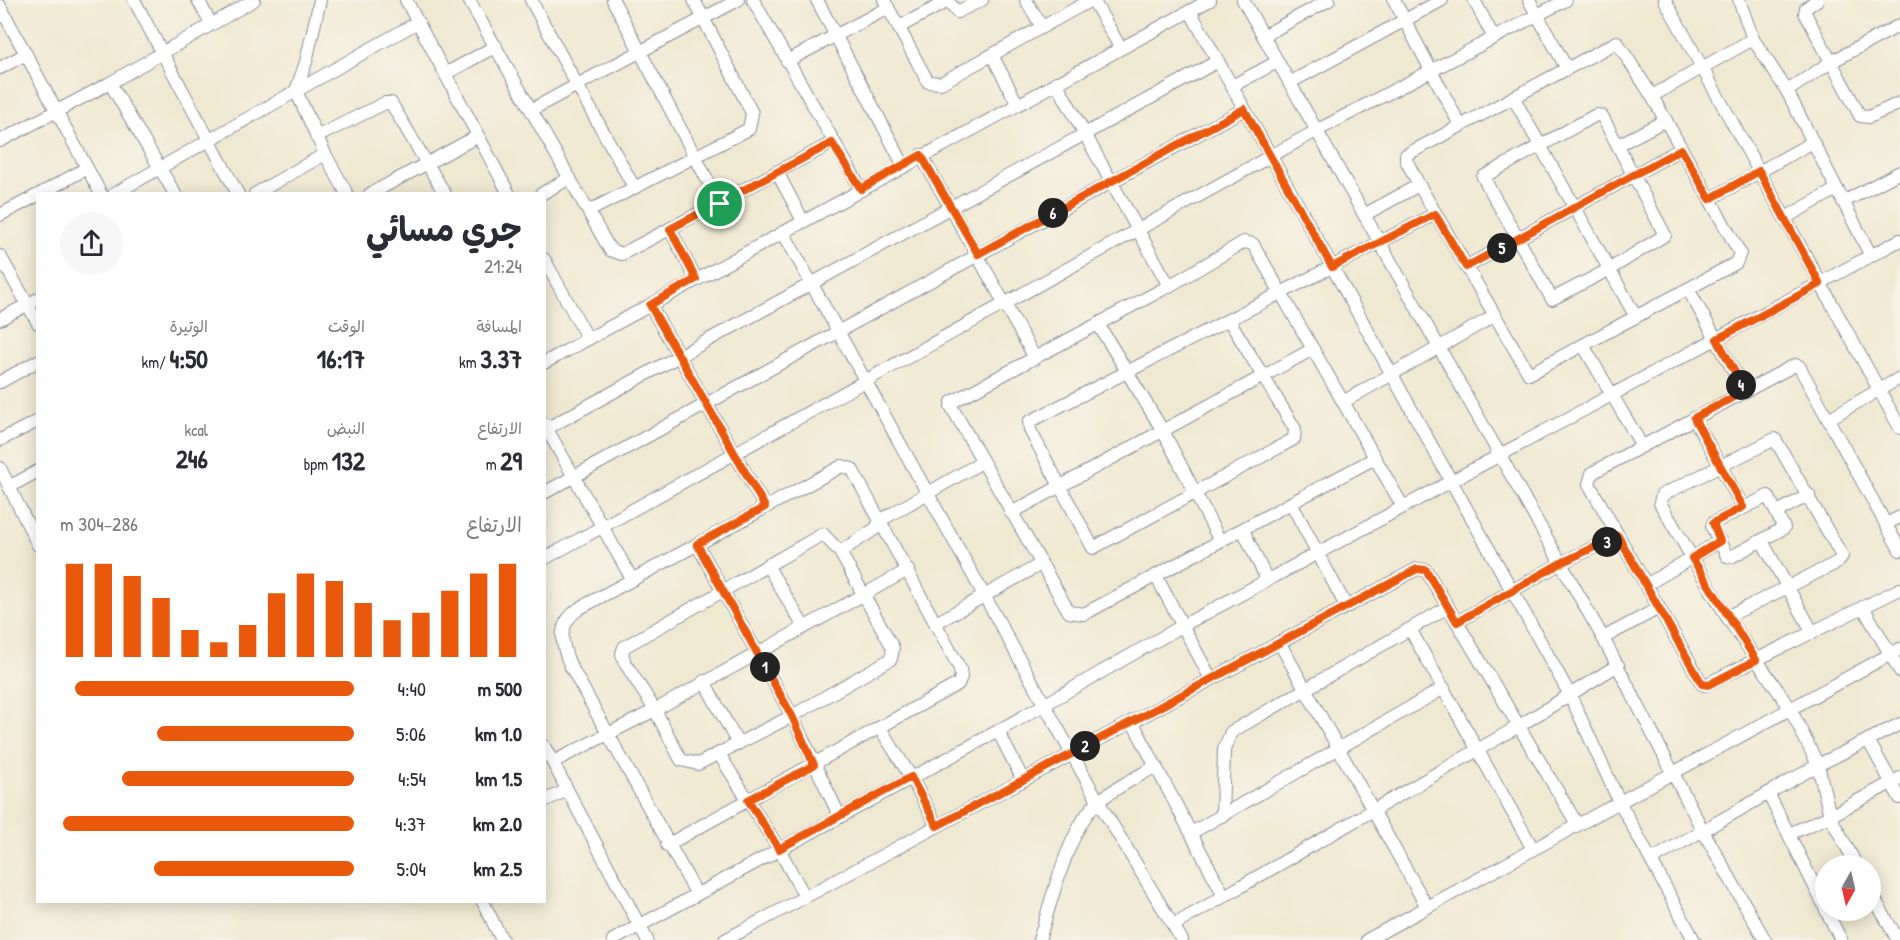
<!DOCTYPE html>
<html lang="ar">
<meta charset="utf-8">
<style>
:root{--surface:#fff;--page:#f7f7f7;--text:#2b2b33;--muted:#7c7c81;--accent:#ea580c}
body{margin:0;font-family:"Patrick Hand","Playpen Sans Arabic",sans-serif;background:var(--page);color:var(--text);direction:rtl;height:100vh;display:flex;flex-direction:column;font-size:22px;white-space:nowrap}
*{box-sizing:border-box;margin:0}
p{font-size:20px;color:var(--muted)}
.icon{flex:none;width:33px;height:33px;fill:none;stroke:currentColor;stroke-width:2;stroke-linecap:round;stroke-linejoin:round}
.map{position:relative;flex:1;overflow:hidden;direction:ltr}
.side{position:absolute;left:36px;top:192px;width:510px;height:711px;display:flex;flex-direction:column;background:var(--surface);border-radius:0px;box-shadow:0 3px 15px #0003;direction:rtl}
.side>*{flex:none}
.needle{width:39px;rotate:188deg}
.buttons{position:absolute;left:1815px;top:855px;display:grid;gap:12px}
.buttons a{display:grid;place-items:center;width:66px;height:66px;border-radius:50%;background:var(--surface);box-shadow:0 3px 15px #0003;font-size:30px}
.pin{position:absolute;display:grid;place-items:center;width:51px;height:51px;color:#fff;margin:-26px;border:3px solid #fff;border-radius:50%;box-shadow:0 2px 6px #0007}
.km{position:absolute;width:30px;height:30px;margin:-15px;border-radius:50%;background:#222;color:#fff;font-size:16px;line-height:30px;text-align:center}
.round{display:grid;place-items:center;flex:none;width:63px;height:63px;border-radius:32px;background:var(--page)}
.summary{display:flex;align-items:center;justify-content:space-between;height:102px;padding:0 24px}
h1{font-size:33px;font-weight:700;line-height:45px}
.stats{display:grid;grid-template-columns:repeat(3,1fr);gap:9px;height:102px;padding:6px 24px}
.stats div{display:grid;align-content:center}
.stats b{font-size:26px;font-weight:700}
.stats small{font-size:16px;font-weight:400}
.stats p{font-size:16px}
.chart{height:168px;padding:12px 24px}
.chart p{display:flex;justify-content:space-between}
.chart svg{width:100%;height:108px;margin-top:6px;stroke:var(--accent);stroke-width:6}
ul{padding:0 24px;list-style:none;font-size:20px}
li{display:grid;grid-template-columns:96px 72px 1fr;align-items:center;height:45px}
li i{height:15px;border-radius:8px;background:var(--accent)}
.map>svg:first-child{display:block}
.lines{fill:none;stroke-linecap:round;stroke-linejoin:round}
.minor-casing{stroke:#868c98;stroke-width:14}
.minor{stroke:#fff;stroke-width:12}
.route-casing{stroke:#fff;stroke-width:12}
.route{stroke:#ea580c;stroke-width:8}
</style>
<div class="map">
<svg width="1900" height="940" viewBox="0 0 1900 940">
<rect width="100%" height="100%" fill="#f7f3e8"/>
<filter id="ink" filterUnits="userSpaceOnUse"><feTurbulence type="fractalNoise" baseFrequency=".0167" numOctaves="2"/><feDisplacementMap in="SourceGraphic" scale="12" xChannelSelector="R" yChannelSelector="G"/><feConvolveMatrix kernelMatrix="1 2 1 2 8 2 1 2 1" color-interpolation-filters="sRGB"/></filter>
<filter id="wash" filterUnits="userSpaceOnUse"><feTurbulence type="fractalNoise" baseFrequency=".008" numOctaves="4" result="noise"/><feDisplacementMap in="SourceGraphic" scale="24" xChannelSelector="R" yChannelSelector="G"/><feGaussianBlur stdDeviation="1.35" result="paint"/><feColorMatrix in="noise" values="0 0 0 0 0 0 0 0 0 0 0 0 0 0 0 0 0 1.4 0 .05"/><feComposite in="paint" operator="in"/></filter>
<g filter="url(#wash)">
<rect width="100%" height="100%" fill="#f0e9d1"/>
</g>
<g filter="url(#ink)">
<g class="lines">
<defs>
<g id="minor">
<polyline points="134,0 238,194"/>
<polyline points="198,0 211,24"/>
<polyline points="320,0 306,62 296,91 325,154 347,194"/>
<polyline points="406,0 509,194"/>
<polyline points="469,0 610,250 622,254 832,143"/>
<polyline points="531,0 577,85 738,0"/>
<polyline points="613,0 720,204"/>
<polyline points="753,0 861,189"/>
<polyline points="817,0 904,166"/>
<polyline points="884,0 928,82 941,83 1091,0"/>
<polyline points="947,0 957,12 982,0"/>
<polyline points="1026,0 1042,27"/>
<polyline points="1093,0 1120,47"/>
<polyline points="1243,0 1603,638 1703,831 1765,940"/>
<polyline points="1394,0 1460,125"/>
<polyline points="1474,0 1494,38"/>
<polyline points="1529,0 1566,67"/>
<polyline points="1665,0 1900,428"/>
<polyline points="1739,0 1753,39 1787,91 1871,256"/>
<polyline points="1817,0 1806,8 1805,13 1860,116 1869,117 1900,103"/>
<polyline points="0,6 101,194"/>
<polyline points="1190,11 1570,695 1619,801 1694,940"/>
<polyline points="899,27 948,1"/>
<polyline points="1263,36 1329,0"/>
<polygon points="1617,42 1652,96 1740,253 1736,263 1529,374 1419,185 1406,160 1406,155"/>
<polyline points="992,55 1017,103"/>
<polyline points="787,61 888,8"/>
<polyline points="0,68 26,54"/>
<polyline points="445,74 496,46"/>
<polyline points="1056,82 1169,286"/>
<polyline points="110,83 175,194"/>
<polyline points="1289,83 1442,0"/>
<polyline points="1232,86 1277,62"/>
<polyline points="1787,91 1831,62 1900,25"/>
<polyline points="1652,96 1753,39"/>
<polyline points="1513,97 1636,317"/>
<polyline points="533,109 577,85 634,187"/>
<polygon points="1596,115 1602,116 1665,235 1610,269 1552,299 1483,177"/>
<polyline points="316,137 385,103 391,103 445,194"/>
<polyline points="0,141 110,83 254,0"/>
<polyline points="1618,145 1666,120"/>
<polyline points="921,155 1035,358"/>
<polyline points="777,172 803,221"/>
<polyline points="40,194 87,168"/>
<polyline points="114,194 418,22"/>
<polyline points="255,194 325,154"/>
<polyline points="370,194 478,136"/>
<polyline points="541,194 570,178"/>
<polyline points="1710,199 1813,142"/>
<polyline points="1843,202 1900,172"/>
<polyline points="589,211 749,129 752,113 694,0"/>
<polyline points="0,215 38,195"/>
<polyline points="1364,215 1419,185"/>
<polyline points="1785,218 1837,189"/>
<polyline points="670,229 696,279"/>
<polyline points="783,232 1098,801 1182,940"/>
<polyline points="0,256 38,323"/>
<polyline points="544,259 588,339"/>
<polyline points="1466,267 1681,149"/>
<polyline points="1688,289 1745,391"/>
<polyline points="650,305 765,507"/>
<polyline points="0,319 38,299"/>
<polyline points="1229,320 1295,429 1294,439 1093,548 1030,430 1029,422 1435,214"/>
<polyline points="1098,324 1163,431 1220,541"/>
<polyline points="1583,345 1642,446"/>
<polyline points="544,363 1210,0"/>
<polyline points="0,382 38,361"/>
<polyline points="1343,402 1494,316"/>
<polyline points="1694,418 1743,507"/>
<polyline points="1828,419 1900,378"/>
<polyline points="544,424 632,579"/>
<polyline points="544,430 1218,61"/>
<polyline points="0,440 38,421"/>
<polyline points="1375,458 1084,614 1069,612 951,406 952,402 1169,286 1244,242 1253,244 1403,507"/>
<polyline points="0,468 38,545"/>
<polyline points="9,487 38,471"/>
<polyline points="544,493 1244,109"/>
<polygon points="1768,496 1784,528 1731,557 1727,556 1712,527 1713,523"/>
<polyline points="1291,503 1346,606"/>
<polyline points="1777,512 1809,495"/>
<polyline points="1011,513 1313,349"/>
<polyline points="1886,524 1900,517"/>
<polyline points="1243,530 1267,580"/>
<polygon points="823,534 840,552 893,648 891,659 792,716 698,764 681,760 655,710 625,663 622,654 624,647"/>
<polyline points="1762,541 1813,633"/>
<polyline points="697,544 792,716 839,815"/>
<polyline points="1900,550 1799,366 1795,365 1592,473 1589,484 1702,684 1705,685 1900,589"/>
<polyline points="840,552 875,529 881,520 982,462"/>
<polyline points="544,559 1316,131 1566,0"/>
<polyline points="767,565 804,627"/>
<polyline points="1156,576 1211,679"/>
<polyline points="1646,585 1720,541"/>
<polyline points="1863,607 1900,671"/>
<polyline points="1727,617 1838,562 1842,556 1775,439 1662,495 1660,503 1727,617 1790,708 1818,765 1830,816 1857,866"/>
<polyline points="1457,622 1561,563 1618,536"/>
<polyline points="936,623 1041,564"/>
<polyline points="1410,629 1533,849"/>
<polyline points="1603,638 1659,608"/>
<polyline points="1279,642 1427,907"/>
<polyline points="704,681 738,744"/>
<polyline points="1132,721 1224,896"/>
<polyline points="880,728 911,777 937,826"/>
<polyline points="998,731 1023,780"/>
<polyline points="1868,740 1900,798"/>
<polyline points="544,746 647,940"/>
<polyline points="719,754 779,849 805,897"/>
<polyline points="553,762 655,710 908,570"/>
<polyline points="1768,793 1826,909"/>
<polyline points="544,801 567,790"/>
<polyline points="1222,816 1224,750 1231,732 1448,607"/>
<polyline points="1191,833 1444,688"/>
<polyline points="1789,834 1830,816 1900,778"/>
<path d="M667,845L958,684L961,677L960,669L852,469L842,466L580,608C557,624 560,641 570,665L696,893"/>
<polyline points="1651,860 1818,765 1900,724"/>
<polyline points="1870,891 1898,940"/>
<polyline points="483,902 502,940"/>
<polyline points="1826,910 1841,940"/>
<polyline points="1174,925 1519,726 1618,665"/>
<polyline points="613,940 998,731 1182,626 1900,240"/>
<polyline points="725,940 1417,569 1426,570 1577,824"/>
<path d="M1039,940C1051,903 1070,823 1100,800C1117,787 1137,777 1156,766"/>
<polyline points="1367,940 1900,649"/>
</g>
</defs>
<use href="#minor" class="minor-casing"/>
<use href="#minor" class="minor"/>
</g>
</g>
<g class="lines" filter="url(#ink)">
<defs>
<polygon id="route" points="1244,109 1332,267 1435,214 1466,267 1681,149 1710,199 1759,171 1820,284 1717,339 1745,391 1694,418 1743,507 1713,523 1720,541 1692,558 1756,660 1708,685 1702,684 1618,536 1561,563 1457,622 1426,570 1417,569 937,826 911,777 779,849 748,800 814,765 792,716 697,544 765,507 650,305 696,279 670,229 832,143 861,189 921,155 978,254"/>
</defs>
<use href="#route" class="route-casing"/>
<use href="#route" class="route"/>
</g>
</svg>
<div class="buttons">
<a><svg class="needle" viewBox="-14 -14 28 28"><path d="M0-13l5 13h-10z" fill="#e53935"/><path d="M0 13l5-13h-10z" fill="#7c7c81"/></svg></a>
</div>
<div class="pin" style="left:720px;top:204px;background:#1e9e55"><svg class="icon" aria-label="arrive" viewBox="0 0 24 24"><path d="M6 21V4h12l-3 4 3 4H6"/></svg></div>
<b class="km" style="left:765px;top:667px">1</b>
<b class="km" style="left:1085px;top:746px">2</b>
<b class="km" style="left:1607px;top:542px">3</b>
<b class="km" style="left:1741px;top:385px">4</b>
<b class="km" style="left:1502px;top:248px">5</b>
<b class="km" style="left:1053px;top:213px">6</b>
<section class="side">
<div class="summary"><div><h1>جري مسائي</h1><p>21:24</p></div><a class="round"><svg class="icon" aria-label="share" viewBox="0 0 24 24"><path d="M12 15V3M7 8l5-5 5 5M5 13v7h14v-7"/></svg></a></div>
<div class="stats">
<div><p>المسافة</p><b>3.37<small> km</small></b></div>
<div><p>الوقت</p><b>16:17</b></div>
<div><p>الوتيرة</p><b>4:50<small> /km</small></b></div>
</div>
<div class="stats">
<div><p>الارتفاع</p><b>29<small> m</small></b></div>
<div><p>النبض</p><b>132<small> bpm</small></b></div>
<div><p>kcal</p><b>246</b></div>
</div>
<div class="chart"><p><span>الارتفاع</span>286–304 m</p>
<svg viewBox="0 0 160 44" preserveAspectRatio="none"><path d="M5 44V6M15 44V6M25 44V11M35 44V20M45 44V33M55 44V38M65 44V31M75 44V18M85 44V10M95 44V13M105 44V22M115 44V29M125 44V26M135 44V17M145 44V10M155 44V6"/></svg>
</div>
<ul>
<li><b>500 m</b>4:40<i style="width:95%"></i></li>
<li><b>1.0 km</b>5:06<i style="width:67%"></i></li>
<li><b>1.5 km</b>4:54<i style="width:79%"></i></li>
<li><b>2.0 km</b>4:37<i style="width:99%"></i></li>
<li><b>2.5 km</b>5:04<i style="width:68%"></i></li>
</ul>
</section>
</div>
